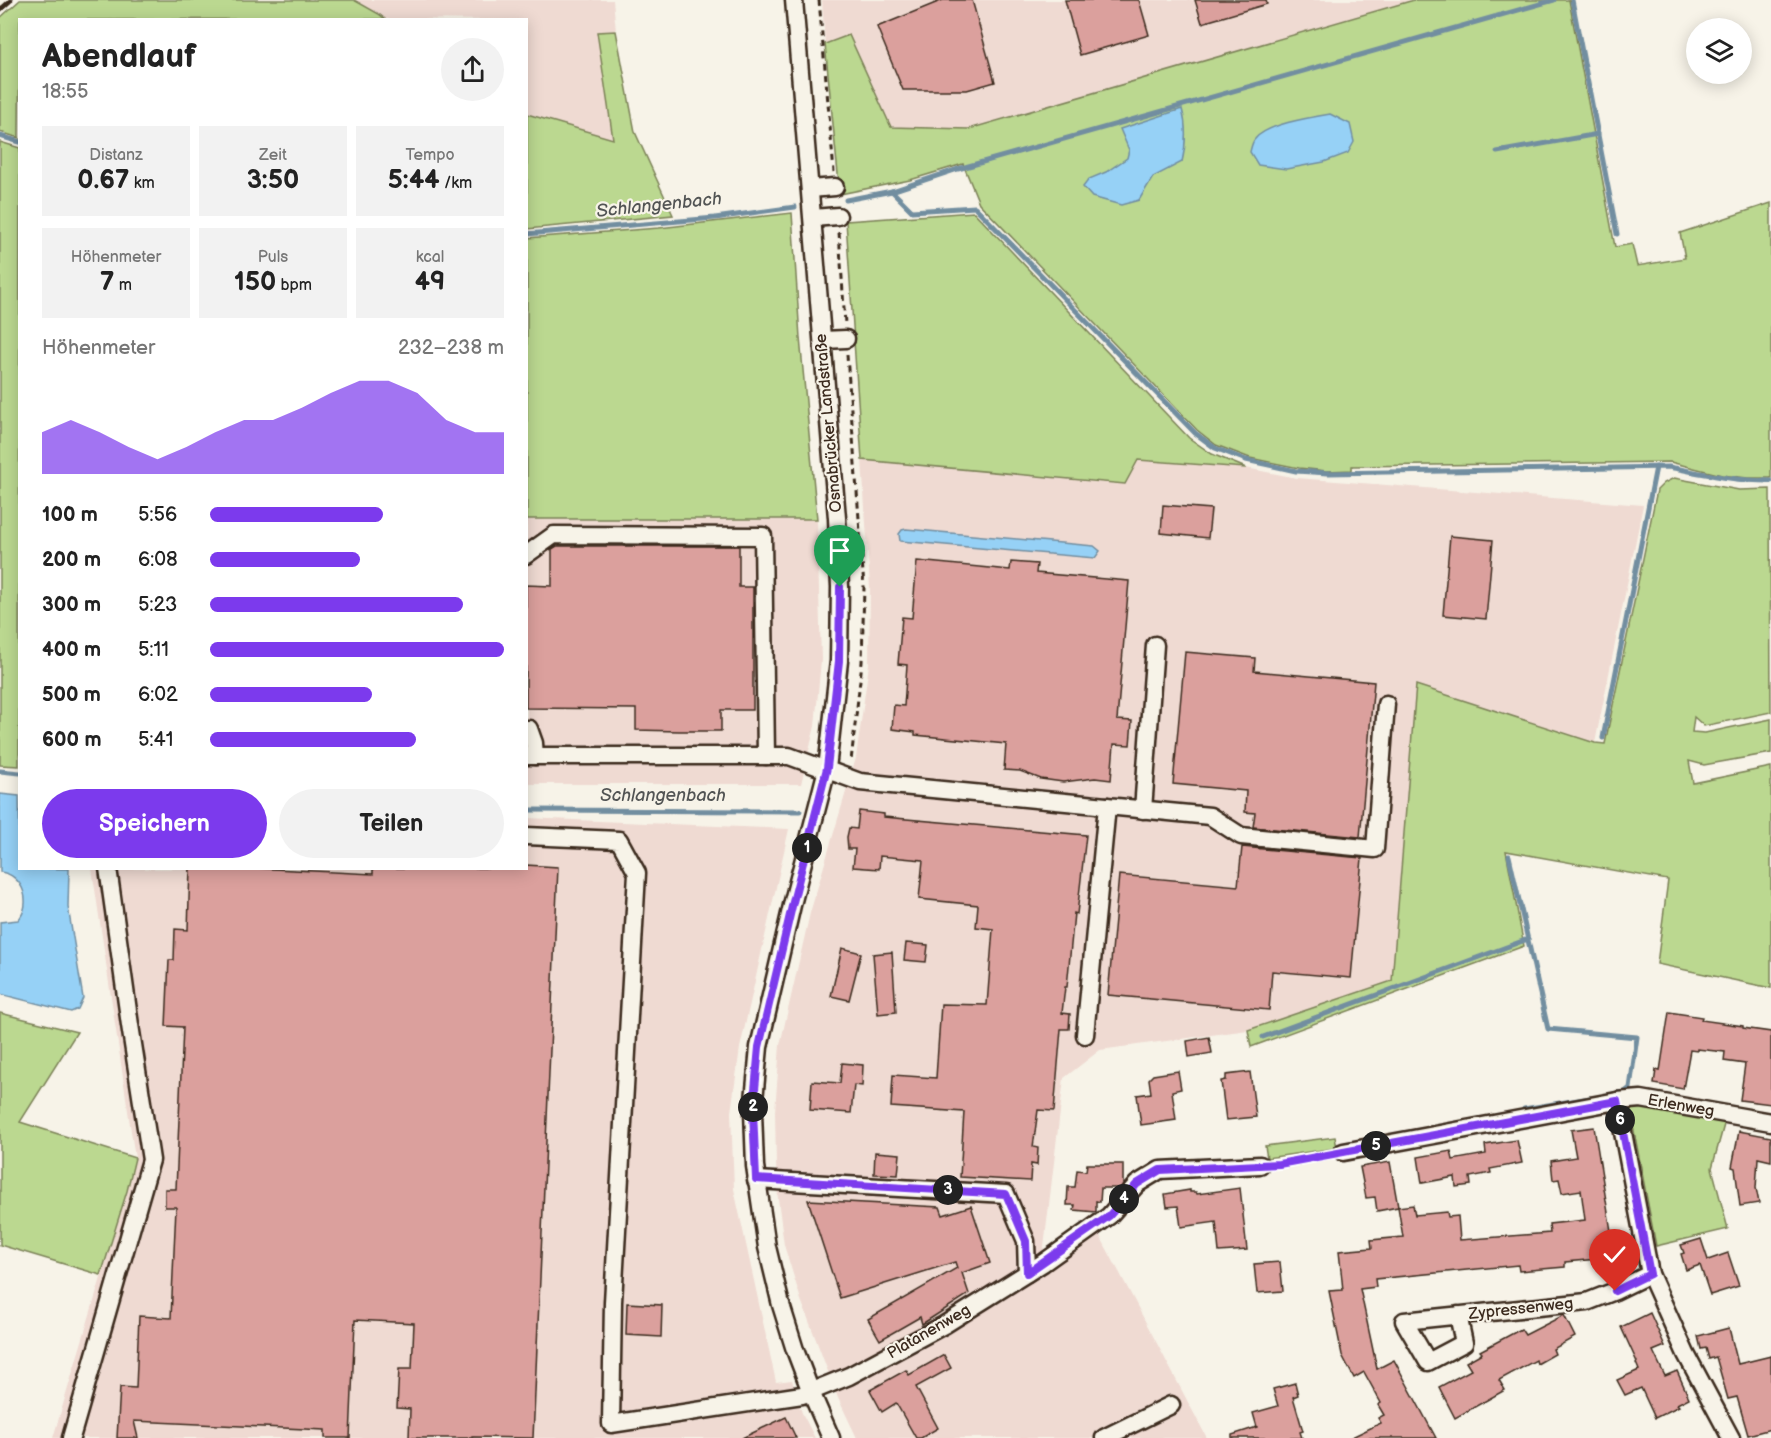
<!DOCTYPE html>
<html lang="de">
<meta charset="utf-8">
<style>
:root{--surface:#fff;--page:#f2f2f2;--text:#222;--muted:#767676;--accent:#7c3aed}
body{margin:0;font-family:"Balsamiq Sans",sans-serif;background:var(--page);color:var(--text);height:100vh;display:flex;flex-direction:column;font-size:22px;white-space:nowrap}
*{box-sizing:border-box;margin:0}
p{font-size:20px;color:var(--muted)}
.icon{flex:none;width:33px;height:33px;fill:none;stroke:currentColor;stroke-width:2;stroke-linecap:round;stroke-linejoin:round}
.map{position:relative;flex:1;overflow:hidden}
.side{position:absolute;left:18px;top:18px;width:510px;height:852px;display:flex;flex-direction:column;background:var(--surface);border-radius:0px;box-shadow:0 3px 15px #0003}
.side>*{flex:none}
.tools{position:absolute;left:1686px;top:18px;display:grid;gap:12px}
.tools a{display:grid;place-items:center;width:66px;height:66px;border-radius:50%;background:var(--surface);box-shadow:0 3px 15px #0003;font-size:30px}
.pin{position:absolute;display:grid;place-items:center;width:51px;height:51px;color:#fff;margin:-62px -26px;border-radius:50% 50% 50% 0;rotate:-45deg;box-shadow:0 0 6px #0007}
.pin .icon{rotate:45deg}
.km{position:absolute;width:30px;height:30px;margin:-15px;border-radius:50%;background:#222;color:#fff;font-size:16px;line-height:30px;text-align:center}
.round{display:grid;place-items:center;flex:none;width:63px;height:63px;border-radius:32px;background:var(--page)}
.summary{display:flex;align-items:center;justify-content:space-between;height:102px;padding:0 24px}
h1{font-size:33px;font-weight:700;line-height:45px}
.metrics{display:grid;grid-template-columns:repeat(3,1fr);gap:9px;height:102px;padding:6px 24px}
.metrics div{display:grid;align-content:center;border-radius:0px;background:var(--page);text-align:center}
.metrics b{font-size:26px;font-weight:700}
.metrics small{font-size:16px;font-weight:400}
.metrics p{font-size:16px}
.chart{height:168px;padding:12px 24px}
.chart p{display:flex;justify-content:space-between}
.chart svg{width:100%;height:108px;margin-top:6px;fill:var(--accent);opacity:.7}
.cta{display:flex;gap:12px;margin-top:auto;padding:12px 24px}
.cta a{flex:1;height:69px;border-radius:36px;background:var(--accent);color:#fff;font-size:24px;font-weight:700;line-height:69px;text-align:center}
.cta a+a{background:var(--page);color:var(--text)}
ul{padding:0 24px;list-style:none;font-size:20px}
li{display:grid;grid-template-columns:96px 72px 1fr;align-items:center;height:45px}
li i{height:15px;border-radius:8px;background:var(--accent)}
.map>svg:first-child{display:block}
.built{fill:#efdad2}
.green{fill:#bbd890;stroke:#7b8157;stroke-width:1.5}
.water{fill:#96d1f6;stroke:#728ea0;stroke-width:1.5}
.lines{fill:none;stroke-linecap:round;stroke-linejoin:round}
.stream{stroke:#728ea0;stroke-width:5}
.building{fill:#dba09d;stroke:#3b2a1e;stroke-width:1.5}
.minor-casing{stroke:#3b2a1e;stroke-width:21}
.path{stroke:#3b2a1e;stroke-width:3;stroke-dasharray:6 4.5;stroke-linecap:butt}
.minor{stroke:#f7f3e8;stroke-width:16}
.rail{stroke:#3b2a1e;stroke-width:4.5}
.route-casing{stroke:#fff;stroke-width:12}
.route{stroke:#7c3aed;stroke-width:8}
.labels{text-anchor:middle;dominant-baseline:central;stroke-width:4.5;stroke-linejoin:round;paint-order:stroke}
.street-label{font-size:16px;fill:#3b2a1e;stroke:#f7f3e8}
.water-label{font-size:18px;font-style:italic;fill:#525454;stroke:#f7f3e8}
</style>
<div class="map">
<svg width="1771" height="1438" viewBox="0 0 1771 1438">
<rect width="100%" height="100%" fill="#f7f3e8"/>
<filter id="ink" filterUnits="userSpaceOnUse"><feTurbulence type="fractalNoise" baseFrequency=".0167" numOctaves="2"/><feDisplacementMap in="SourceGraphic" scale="12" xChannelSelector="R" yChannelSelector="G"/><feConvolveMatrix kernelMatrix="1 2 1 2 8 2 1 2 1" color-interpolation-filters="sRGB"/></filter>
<g filter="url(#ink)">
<g class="built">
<polygon points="354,0 613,0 616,31 597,32 613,139 527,114 526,20 385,19 379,14"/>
<polygon points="822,0 1414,0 969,129 890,127 849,35 825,44"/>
<polygon points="862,460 1125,484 1137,460 1246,468 1297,478 1643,505 1595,743 1416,685 1392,981 1248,1030 1100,1050 1064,1078 1043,1255 1098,1232 1207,1438 857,1438 838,1398 801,1300 784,1245 778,1199 776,1164 775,1111 780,1045 810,913 856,758 869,664 870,588"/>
<polygon points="527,519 817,519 821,660 815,726 801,784 527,784"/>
<polygon points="527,818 789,829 740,1048 731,1112 734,1189 776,1382 792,1380 802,1413 815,1438 53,1438 127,1191 135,1158 92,869 526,868"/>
</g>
<g class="green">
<polygon points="20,0 354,0 379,14 385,19 20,20 19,138 0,132 0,18"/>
<polygon points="1414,0 1569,0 1615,247 1632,244 1637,266 1685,258 1680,233 1771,203 1771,478 1748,478 1722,475 1670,462 1352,466 1352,470 1327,471 1299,468 1250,458 1216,445 1197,430 979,203 963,164 910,180 840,194 825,44 849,35 891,127 969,129"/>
<polygon points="616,31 635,132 673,215 527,229 527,114 613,139 597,32"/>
<polygon points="0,142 20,148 19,766 0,765"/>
<polygon points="974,212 1189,438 1212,454 1246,468 1138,460 1125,484 862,460 846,221"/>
<polygon points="792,213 800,338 817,519 527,519 527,238 659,228"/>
<polygon points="1674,478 1739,490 1770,489 1771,712 1704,726 1694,717 1692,732 1705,733 1771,719 1771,753 1704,765 1689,761 1693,783 1771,767 1771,988 1657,964 1668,880 1506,851 1524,946 1251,1047 1248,1030 1392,981 1416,685 1595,743 1605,744 1657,490 1664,483"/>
<polygon points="0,1013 77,1032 20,1122 135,1158 127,1191 101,1275 0,1245"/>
<polygon points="1629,1105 1725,1121 1712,1168 1728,1229 1656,1246"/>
<polygon points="1335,1137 1337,1148 1267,1158 1265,1146"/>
</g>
<g class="water">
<path d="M1182,109C1187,127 1186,145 1182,162L1153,177L1139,200L1121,205L1092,197L1083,187L1089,179L1106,172L1127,158L1129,150L1120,129Z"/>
<path d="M1330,114L1350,124L1354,142L1348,153L1324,162L1286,169L1258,165L1250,152C1251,148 1252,142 1255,139C1266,124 1312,117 1330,114Z"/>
<polygon points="906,529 1094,546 1100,551 1095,558 900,541 899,534 902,530"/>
<path d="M0,794L19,796L20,868L69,869L68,907L83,998L78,1009L71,1012L0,994V922L18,920C33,904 23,874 0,872Z"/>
</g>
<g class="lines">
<g class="stream">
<polyline points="1572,0 1617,234"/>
<polyline points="0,136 20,142"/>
<polyline points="1497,152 1598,134"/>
<path d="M892,191L912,211L975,207L1195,433L1215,448L1246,460L1296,471L1328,473L1669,467C1704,474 1736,481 1771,481"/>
<polyline points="846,200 892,191 958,169 1554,0"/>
<polyline points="526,234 715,218 795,207"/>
<polyline points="1603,738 1656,467"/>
<polyline points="0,771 20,773"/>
<polyline points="526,810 800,811"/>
<polyline points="1509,856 1548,1029 1637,1037 1630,1088 1625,1092 1617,1093"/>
<polyline points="1263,1037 1528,939"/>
<polyline points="1524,1109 1590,1098"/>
</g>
</g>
<g class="building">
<polygon points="943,0 972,0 995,82 967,90 903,90 877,27"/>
<polygon points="1065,0 1139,0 1149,35 1080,55"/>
<polygon points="1195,0 1266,0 1267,4 1202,23"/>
<polygon points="1163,505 1211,509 1208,538 1161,533"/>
<polygon points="1450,536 1493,540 1486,619 1443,615"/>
<polygon points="557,546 739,546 739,587 753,587 753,710 721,710 721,731 679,731 636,730 636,709 526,708 526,585 552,586 552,549"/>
<polygon points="917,561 1010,570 1011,562 1037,564 1036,573 1129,581 1117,720 1132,721 1130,745 1114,744 1111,780 1095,778 1063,782 1041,779 1020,771 1004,770 1006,744 915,735 915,732 892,729 894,705 904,706 907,665 898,664 902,617 912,618"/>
<polygon points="1185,652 1255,658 1254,671 1374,682 1360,837 1253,827 1255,813 1245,812 1246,791 1173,784"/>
<polygon points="859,811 884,814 884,817 1086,835 1077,914 1074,913 1067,987 1065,987 1062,1013 1070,1014 1069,1029 1061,1029 1054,1111 1038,1110 1033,1147 1038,1148 1037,1165 1031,1164 1030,1181 960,1177 964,1112 891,1107 893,1075 936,1078 941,1004 987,1005 993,929 976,927 978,905 919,899 923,860 880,856 879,869 853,867 855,849 848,849 847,837 849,828 857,829"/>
<polygon points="1242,847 1362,858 1351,978 1272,971 1269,1010 1108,995 1119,875 1238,886"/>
<polygon points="526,865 558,867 533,1438 472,1437 472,1438 409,1438 410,1409 397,1408 399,1369 412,1369 414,1323 355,1320 350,1438 325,1438 325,1430 134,1421 138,1438 117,1438 120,1387 136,1388 139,1316 171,1318 176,1207 165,1207 165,1189 176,1189 183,1027 166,1026 169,960 174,960 175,929 188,930 190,868 254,868 373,874 373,868 526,868"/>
<polygon points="906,943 928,945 926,962 904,960"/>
<polygon points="842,948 861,953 849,1000 831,996"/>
<polygon points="892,952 896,1012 878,1014 873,954"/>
<polygon points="1669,1012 1702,1017 1701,1020 1743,1026 1743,1028 1771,1032 1771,1104 1740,1100 1745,1064 1724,1061 1725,1052 1697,1049 1697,1051 1690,1050 1683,1089 1654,1084 1656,1070 1660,1071"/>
<polygon points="1209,1037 1212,1053 1189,1057 1187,1041"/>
<polygon points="842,1063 863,1065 862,1086 854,1085 851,1113 810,1110 812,1081 840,1083"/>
<polygon points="1178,1071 1181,1089 1172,1091 1176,1120 1141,1125 1137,1095 1151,1093 1149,1079 1153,1075"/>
<polygon points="1250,1072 1256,1117 1226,1120 1221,1081 1226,1080 1226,1075"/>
<polygon points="1594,1127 1611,1231 1617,1231 1620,1257 1565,1262 1565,1267 1519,1271 1518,1265 1375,1279 1376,1287 1360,1289 1377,1369 1394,1360 1436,1438 1350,1438 1381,1423 1378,1418 1384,1415 1378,1405 1381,1403 1364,1372 1354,1378 1342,1355 1329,1291 1343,1290 1339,1251 1372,1248 1371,1240 1403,1237 1398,1207 1377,1211 1375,1197 1366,1198 1360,1167 1390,1162 1398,1207 1413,1205 1415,1215 1447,1212 1448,1217 1458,1216 1460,1240 1550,1233 1549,1224 1585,1220 1581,1190 1562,1193 1559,1179 1553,1180 1551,1161 1576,1157 1571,1130"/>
<polygon points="1739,1131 1771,1137 1771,1161 1758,1158 1756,1188 1759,1203 1740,1206 1735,1168 1732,1167"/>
<polygon points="1517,1140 1522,1163 1490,1169 1491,1173 1470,1177 1471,1185 1456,1187 1455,1177 1422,1183 1418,1157 1451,1151 1453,1160 1486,1154 1485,1145"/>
<polygon points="875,1152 900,1154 898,1175 874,1174"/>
<polygon points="1087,1164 1123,1164 1123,1184 1120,1188 1101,1188 1100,1202 1096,1201 1096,1212 1074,1210 1075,1205 1067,1205 1068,1187 1075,1187 1077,1170 1086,1171"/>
<polygon points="1240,1188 1247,1250 1219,1252 1216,1222 1181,1227 1178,1206 1167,1207 1165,1194 1190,1190 1190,1192 1196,1192 1197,1194"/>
<polygon points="808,1200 940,1207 943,1215 971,1206 990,1263 962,1273 969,1294 922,1324 920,1317 880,1340 868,1319 957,1268 955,1262 840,1298"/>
<polygon points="1701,1239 1708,1260 1728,1253 1739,1286 1710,1295 1700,1265 1686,1270 1681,1254 1684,1253 1681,1245"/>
<polygon points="1280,1262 1283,1291 1257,1293 1254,1264"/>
<polygon points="627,1303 662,1305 661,1337 626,1335"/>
<polygon points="1650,1313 1665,1346 1653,1351 1665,1376 1677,1371 1689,1398 1677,1404 1679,1406 1655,1418 1641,1388 1625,1395 1617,1380 1639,1370 1636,1363 1637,1362 1621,1327"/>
<polygon points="1564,1315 1575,1337 1553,1349 1555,1354 1537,1364 1536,1360 1499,1380 1505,1390 1455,1418 1439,1387 1471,1370 1466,1362 1482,1353 1480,1351 1521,1329 1525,1335"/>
<polygon points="1729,1328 1738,1364 1771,1356 1771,1429 1748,1435 1737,1397 1728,1399 1716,1357 1709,1359 1706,1348 1701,1349 1698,1336"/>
<polygon points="944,1355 951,1368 916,1387 938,1428 921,1438 916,1438 896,1403 882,1412 870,1390 906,1370 909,1375"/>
<polygon points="1295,1383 1298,1395 1293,1397 1303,1431 1300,1432 1302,1438 1232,1438 1232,1435 1257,1427 1253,1413 1278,1406 1273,1389"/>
<polygon points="786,1417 796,1438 742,1438"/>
</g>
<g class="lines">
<defs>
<g id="minor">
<polyline points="794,0 837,518 840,587 839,661 827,769 793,901 759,1047 753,1111 755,1166 767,1247 781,1305 795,1350 811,1392 831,1438"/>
<polyline points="810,189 835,187"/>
<polyline points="813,218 838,216"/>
<polyline points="823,340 846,339"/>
<polyline points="526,555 554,535 763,536 766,756"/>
<polyline points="526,729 529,729 534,743 535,756"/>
<polyline points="526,756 789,756 860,782 1210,816 1241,836 1375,849 1386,704"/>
<polyline points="1143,810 1155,645"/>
<polyline points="526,836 619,840 637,873 613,1302 611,1424 802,1395 849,1376 944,1325 1043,1263 1109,1216 1137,1184 1160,1170 1260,1165"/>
<polyline points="1085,1035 1107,806"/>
<polyline points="1617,1101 1650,1274 1686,1354 1731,1438"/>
<polyline points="1343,1152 1617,1101 1641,1099 1771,1122"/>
<polyline points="756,1180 1006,1194 1026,1241 1027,1273"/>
<polyline points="1458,1315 1464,1343 1428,1362 1404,1321 1587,1302 1615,1291 1650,1274"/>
<polyline points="71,1438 151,1160 130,1025 108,868"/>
<polyline points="1104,1438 1171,1405"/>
</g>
</defs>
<use href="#minor" class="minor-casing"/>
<g class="path">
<polyline points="819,0 834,172"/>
<polyline points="839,232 845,324"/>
<polyline points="847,355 864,587 862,662 851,761"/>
<polyline points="1276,1164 1326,1155"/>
</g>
<use href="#minor" class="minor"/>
<polyline class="rail" points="0,10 11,0"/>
</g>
</g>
<g class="lines" filter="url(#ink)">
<defs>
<polyline id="route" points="840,587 839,661 827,768 793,902 759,1047 753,1111 756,1179 1006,1194 1026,1241 1027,1273 1109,1216 1137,1184 1160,1170 1279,1164 1617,1101 1650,1274 1615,1291"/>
</defs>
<use href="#route" class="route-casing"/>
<use href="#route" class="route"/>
</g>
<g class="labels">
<g class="street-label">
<text transform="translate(829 423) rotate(-95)">Osnabrücker Landstraße</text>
<text transform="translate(1681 1106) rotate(10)">Erlenweg</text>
<text transform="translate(1521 1309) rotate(-6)">Zypressenweg</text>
<text transform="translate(929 1332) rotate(-30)">Platanenweg</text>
</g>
<g class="water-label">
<text transform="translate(659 205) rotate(-6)">Schlangenbach</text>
<text x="663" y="795">Schlangenbach</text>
</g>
</g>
</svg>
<div class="tools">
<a><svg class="icon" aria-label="layers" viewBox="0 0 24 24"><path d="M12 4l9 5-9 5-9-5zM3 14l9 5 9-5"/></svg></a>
</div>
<div class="pin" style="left:840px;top:587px;background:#1e9e55"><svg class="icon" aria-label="arrive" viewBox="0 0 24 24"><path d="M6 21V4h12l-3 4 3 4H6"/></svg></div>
<div class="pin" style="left:1615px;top:1291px;background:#d93025"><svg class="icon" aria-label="check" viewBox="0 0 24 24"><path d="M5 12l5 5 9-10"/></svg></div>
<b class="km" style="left:807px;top:848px">1</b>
<b class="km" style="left:753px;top:1107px">2</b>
<b class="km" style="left:948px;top:1190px">3</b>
<b class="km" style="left:1124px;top:1199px">4</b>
<b class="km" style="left:1376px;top:1146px">5</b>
<b class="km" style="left:1620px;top:1120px">6</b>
<section class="side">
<div class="summary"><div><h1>Abendlauf</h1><p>18:55</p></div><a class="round"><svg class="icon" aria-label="share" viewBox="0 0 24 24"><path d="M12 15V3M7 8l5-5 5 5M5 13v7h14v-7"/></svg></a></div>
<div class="metrics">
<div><p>Distanz</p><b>0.67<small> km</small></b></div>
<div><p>Zeit</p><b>3:50</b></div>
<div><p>Tempo</p><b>5:44<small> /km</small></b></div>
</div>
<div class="metrics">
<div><p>Höhenmeter</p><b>7<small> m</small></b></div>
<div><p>Puls</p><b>150<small> bpm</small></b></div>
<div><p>kcal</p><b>49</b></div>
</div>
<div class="chart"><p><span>Höhenmeter</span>232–238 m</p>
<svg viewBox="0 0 160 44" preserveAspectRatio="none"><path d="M0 44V27L10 22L20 27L30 33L40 38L50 33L60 27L70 22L80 22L90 17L100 11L110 6L120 6L130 11L140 22L150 27L160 27V44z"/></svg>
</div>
<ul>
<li><b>100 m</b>5:56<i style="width:59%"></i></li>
<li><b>200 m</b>6:08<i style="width:51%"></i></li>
<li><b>300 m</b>5:23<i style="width:86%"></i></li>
<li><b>400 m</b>5:11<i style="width:100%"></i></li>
<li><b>500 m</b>6:02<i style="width:55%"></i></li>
<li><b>600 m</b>5:41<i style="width:70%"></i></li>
</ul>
<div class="cta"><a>Speichern</a><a>Teilen</a></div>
</section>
</div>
